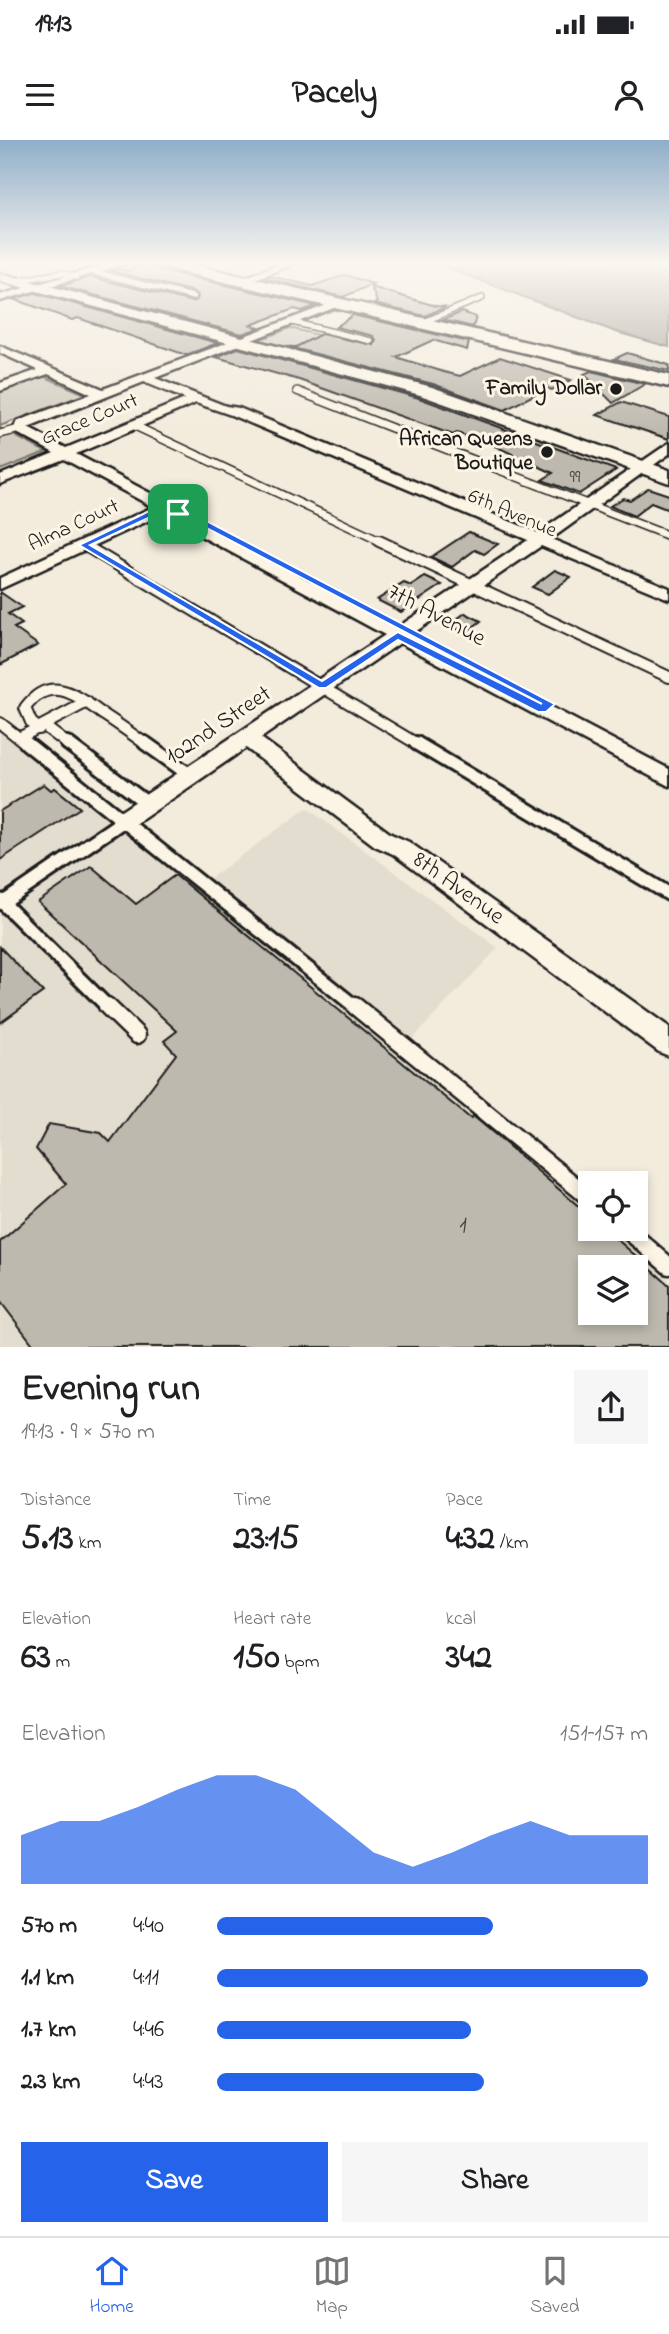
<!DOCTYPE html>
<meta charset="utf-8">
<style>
:root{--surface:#fff;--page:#f6f6f6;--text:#202124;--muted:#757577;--line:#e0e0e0;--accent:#2563eb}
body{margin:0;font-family:"Indie Flower",sans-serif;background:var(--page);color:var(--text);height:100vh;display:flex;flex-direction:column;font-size:26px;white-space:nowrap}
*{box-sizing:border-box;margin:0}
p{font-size:23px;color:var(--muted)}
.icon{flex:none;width:38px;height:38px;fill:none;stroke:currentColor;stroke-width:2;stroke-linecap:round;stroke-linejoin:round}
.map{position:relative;height:1207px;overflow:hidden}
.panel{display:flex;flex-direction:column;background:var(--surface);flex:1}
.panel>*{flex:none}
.fabs{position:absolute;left:578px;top:1031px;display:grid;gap:14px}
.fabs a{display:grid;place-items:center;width:70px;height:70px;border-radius:0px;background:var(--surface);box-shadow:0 4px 10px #0003;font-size:35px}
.pin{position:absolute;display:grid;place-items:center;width:60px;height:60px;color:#fff;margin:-30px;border-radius:14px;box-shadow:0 4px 10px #0006}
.round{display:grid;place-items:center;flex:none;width:74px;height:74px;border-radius:0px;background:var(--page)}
.summary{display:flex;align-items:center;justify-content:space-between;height:119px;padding:0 21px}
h1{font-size:38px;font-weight:700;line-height:52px}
.stats{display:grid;grid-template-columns:repeat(3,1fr);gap:10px;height:119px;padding:7px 21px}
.stats div{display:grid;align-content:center}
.stats b{font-size:35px;font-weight:700}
.stats small{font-size:19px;font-weight:400}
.stats p{font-size:19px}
.chart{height:196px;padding:14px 21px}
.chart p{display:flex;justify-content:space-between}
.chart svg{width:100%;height:126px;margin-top:7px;fill:var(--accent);opacity:.7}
.cta{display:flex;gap:14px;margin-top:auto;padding:14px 21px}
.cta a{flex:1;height:80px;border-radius:0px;background:var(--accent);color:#fff;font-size:28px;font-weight:700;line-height:80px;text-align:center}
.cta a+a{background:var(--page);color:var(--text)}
ul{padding:0 21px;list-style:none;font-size:23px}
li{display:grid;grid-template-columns:112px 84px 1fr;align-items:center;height:52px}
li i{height:18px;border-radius:9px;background:var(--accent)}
.status{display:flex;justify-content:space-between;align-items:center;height:49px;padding:0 35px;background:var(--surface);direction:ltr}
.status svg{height:19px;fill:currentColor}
header{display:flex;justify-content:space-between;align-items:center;height:91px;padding:0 21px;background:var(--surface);font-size:32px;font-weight:700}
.tab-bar{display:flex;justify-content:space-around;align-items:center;height:98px;border-top:2px solid var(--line);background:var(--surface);font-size:19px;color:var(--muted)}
.tab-bar a{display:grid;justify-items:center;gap:4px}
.tab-bar .active{color:var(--accent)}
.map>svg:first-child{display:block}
.built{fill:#e3ddcf;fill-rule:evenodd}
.green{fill:#d3cec1;stroke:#78756e;stroke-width:2}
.water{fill:#aaa59b;stroke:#716e68;stroke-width:2}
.building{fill:#beb9ae;stroke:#1c1c1c;stroke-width:2;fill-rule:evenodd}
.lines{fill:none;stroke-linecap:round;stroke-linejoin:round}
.lane-far4-casing{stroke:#1c1c1c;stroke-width:8}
.lane-far3-casing{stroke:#1c1c1c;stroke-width:10}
.lane-far2-casing{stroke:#1c1c1c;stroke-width:14}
.lane-far1-casing{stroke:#1c1c1c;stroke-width:18}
.lane-casing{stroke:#1c1c1c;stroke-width:21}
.street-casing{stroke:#1c1c1c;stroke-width:5}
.secondary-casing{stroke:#1c1c1c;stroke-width:5}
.primary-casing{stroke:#1c1c1c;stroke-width:5}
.lane-far4{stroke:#fcf5e5;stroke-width:5}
.lane-far3{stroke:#fcf5e5;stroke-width:7}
.lane-far2{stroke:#fcf5e5;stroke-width:10}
.lane-far1{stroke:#fcf5e5;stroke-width:12}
.lane{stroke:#fcf5e5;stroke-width:16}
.street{fill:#fcf5e5;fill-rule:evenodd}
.secondary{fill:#fcf5e5;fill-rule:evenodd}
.primary{fill:#fcf5e5;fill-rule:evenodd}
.route{fill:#2563eb;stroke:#fff;stroke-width:2;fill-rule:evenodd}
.poi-dot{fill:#1c1c1c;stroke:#fcf5e5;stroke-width:2.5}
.labels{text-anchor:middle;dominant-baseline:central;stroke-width:6;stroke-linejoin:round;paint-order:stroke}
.far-number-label{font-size:18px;fill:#444340}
.far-poi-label{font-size:21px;font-weight:bold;fill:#1c1c1c;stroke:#fcf5e5;text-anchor:end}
.far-street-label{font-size:21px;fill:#1c1c1c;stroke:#fcf5e5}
.street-label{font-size:24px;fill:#1c1c1c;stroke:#fcf5e5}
.near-number-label{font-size:24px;fill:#444340}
</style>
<div class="status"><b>19:13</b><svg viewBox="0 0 49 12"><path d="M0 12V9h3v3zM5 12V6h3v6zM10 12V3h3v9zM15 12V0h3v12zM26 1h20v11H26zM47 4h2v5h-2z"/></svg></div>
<header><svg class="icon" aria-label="menu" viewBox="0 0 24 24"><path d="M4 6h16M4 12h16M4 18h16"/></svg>Pacely<svg class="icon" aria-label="person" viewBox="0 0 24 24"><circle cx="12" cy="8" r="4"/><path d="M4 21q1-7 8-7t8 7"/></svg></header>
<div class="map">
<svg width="669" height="1207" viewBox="0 0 669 1207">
<rect width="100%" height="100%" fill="#f3ecdd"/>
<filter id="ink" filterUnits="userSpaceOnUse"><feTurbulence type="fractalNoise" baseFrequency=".0143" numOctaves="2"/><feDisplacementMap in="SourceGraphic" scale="14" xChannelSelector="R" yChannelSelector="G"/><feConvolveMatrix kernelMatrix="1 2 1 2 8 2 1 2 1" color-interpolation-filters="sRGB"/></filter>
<g filter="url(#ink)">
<g class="built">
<polygon points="282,124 369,124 336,136"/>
<path d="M0,591L197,748L307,668L498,808L401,911L590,1070V1088L611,1089L669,1139V1207H0ZM590,1127H635V1172H590Z"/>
</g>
<g class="green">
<polygon points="290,188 322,196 296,210 291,206 287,207 259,200"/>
<polygon points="43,236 85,254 0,286 0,250"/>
<polygon points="0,288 46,312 0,330"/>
</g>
<polygon class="water" points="437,124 669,124 669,207 616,192"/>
<g class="building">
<polygon points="146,124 169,132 316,166 302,171 294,169 251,185 259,188 242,194 60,146 91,137 192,162 197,160 198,155 194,152 111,131 118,129 125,131"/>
<polygon points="345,135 373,144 343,157 264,138 270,136 312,146"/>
<polygon points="371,147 436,166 446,167 425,176 374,164 377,162"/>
<polygon points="35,153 218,203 186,215 78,178 72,180 14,159"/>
<polygon points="462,172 476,177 473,187 443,180"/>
<polygon points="353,175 469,202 467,210 433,200 396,217 444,232 460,236 500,217 571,240 552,250 547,248 505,270 433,244 289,207 296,207 321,194 374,205 376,200 373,196 336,187"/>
<polygon points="238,208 419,258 616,330 579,354 542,340 553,333 495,306 457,293 453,295 299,240 216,217"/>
<polygon points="627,213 669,225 669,231 614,219"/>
<polygon points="591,231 645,244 613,263 584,234"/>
<polygon points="621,262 669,277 669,299 597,275"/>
<polygon points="648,348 669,355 669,370 651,363 634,376 610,366 623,358 630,360"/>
<polygon points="469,392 498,404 484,414 475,410 452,427 431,417"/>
<polygon points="555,430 571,437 548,454 532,447"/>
<polygon points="425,437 442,445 401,472 377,460 404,443 411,446"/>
<polygon points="0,452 22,467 8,474 22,484 14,488 38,505 0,525"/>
<polygon points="465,473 481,481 465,493 449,485"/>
<polygon points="44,644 51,650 55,648 80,668 0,720 0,671"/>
<path d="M91,726L136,764L175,735L471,979L473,976L497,996L590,1076V1088H604L669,1145V1207H35L0,1161V1102L66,1044L36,1009L49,984L101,993L110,1002L176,914L164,901L177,891L38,762ZM590,1127H635V1172H590Z"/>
<polygon points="0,807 43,852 0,883"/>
</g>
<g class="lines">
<defs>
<g id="lane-far4">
<polyline points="93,132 193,157"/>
<polyline points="14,141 62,133 76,137"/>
<polyline points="292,182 371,201"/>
<polyline points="421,183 482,158"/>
</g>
<g id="lane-far3">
<polyline points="297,251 669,396"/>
<polyline points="133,285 382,402"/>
<polyline points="0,294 20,289"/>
</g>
<g id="lane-far2">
<polyline points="379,401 669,537"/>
<polyline points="84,405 419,605"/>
<polyline points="0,583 28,605"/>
<polyline points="44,586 69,605"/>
<path d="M39,589L31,582L25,568C50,534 75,554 101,573C117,583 132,594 147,605"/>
<polyline points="19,598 87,562"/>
</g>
<g id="lane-far1">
<polyline points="26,603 357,868"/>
<polyline points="67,603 148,664"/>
<polyline points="145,603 190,635"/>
<polyline points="416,603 669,754"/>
<polyline points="0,760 109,868"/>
<polyline points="3,763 123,681"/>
</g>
<g id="lane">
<polyline points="107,866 137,895"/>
<polyline points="355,866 590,1058"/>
<polyline points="625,1088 669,1126"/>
</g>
<g id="street">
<polygon points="108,124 125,124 0,161 0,155"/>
<polygon points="279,124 294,124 245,143 236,141"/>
<path d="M335,162L344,164L155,238L226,266L239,268L538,393L669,303V314L551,399L669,448V459L541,406L412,494L669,629V646L400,503L261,598L391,694L409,702L669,887V916L659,912L393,714L375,706L246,608L131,687L123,689L115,687L112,681L115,675L385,495L184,387L165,373L0,449V438L153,367L64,319L0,344V335L54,313L15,292L13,289L18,281L91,254L48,234L0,251V243L38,230L0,213V206L103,249ZM144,242L185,259L66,308L28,288ZM196,263L231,275L528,400L398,487L196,381L184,371L76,314Z"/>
</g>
<polygon id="secondary" points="0,133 432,247 669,330 669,343 420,255 0,141"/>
<polygon id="primary" points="163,124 191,124 669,235 669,247 170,129"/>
</defs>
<use href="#lane-far4" class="lane-far4-casing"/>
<use href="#lane-far3" class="lane-far3-casing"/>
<use href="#lane-far2" class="lane-far2-casing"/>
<use href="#lane-far1" class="lane-far1-casing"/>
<use href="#lane" class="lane-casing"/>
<use href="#street" class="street-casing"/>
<use href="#secondary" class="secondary-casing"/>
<use href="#primary" class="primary-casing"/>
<use href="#lane-far4" class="lane-far4"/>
<use href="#lane-far3" class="lane-far3"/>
<use href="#lane-far2" class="lane-far2"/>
<use href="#lane-far1" class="lane-far1"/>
<use href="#lane" class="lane"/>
<use href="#street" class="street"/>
<use href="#secondary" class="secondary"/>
<use href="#primary" class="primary"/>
</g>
</g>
<linearGradient id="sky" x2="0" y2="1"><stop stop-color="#8faec9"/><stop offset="0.42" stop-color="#faf6f0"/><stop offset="1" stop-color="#faf6f0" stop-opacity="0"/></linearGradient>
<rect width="669" height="293" fill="url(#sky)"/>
<path class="route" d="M162,365L201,378L555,564L546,572H538L398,500L326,548H319L79,405ZM165,370L195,382L542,564L398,492L322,541L90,405Z"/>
<g class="poi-dot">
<circle cx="616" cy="249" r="7"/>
<circle cx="547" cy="312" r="7"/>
</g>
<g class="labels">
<g class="far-number-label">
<text x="575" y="338">99</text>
</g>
<g class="far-poi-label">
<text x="602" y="249">Family Dollar</text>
<text x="533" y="300">African Queens<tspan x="533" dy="24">Boutique</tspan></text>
</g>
<g class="far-street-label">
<text transform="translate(90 280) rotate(-23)">Grace Court</text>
<text transform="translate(512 374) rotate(23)">6th Avenue</text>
<text transform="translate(74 386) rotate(-25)">Alma Court</text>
</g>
<g class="street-label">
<text transform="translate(436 476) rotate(28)">7th Avenue</text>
<text transform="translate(219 586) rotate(-34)">102nd Street</text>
<text transform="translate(458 749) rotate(36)">8th Avenue</text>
</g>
<g class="near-number-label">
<text x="463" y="1086">1</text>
</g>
</g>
</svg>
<div class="fabs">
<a><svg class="icon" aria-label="locate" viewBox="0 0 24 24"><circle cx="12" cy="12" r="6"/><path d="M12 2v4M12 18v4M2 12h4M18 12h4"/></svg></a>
<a><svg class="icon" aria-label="layers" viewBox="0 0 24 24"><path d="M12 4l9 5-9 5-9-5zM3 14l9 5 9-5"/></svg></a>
</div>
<div class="pin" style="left:178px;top:374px;background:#1e9e55"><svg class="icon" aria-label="arrive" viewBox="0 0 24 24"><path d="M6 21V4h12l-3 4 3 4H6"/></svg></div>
</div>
<section class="panel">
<div class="summary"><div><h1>Evening run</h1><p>19:13 · 9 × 570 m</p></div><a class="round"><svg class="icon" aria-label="share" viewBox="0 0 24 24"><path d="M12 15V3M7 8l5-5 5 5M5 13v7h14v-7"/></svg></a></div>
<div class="stats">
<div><p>Distance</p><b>5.13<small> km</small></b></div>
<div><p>Time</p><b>23:15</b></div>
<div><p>Pace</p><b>4:32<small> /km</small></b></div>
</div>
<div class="stats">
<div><p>Elevation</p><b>63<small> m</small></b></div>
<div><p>Heart rate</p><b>150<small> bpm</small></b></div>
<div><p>kcal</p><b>342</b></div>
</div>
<div class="chart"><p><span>Elevation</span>151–157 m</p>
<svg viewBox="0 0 160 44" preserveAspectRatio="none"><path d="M0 44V27L10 22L20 22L30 17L40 11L50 6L60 6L70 11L80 22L90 33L100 38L110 33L120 27L130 22L140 27L150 27L160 27V44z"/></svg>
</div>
<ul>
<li><b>570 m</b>4:40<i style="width:64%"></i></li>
<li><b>1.1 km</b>4:11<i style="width:100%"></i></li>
<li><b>1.7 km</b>4:46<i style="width:59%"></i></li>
<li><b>2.3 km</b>4:43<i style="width:62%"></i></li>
</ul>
<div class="cta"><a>Save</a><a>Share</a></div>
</section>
<nav class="tab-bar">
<a class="active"><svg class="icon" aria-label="home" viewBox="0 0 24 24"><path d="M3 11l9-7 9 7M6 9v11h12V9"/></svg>Home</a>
<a><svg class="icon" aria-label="map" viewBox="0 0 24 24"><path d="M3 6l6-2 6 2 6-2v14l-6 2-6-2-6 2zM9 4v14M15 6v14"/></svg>Map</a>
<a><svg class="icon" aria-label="saved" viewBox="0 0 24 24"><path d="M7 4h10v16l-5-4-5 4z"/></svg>Saved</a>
</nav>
